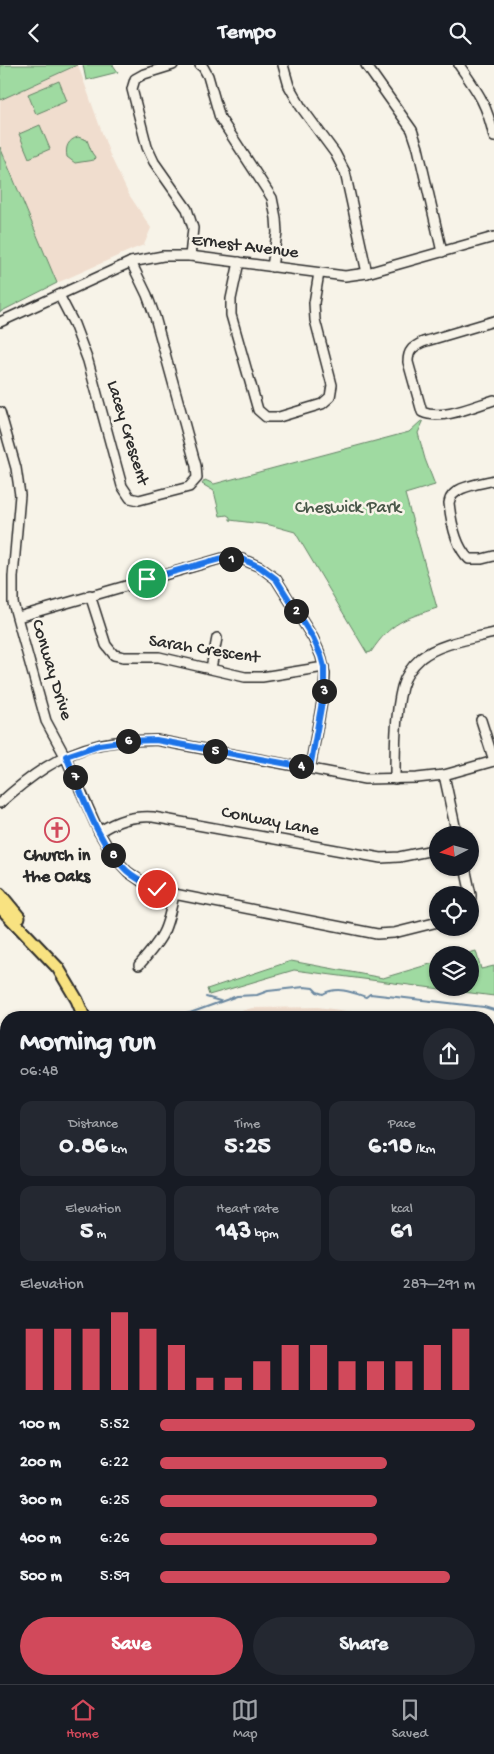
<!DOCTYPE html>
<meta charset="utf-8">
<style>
:root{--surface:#171b24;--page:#242831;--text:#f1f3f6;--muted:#9ea1a6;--line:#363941;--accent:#d1495b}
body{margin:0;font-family:"Gochi Hand",sans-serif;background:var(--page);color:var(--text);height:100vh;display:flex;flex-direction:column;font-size:19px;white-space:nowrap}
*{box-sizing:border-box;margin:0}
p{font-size:16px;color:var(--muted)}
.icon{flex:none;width:28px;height:28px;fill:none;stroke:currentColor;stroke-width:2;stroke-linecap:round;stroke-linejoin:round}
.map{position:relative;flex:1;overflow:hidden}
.side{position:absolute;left:0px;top:946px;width:495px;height:674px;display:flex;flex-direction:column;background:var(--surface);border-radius:20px 20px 0 0;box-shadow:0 1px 4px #0004}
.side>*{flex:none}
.needle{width:32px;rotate:264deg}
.fabs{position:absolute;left:429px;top:761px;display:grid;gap:10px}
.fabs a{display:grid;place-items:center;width:50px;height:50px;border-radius:50%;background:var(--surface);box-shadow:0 1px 4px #0004;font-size:25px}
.pin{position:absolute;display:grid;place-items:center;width:42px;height:42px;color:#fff;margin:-21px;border:2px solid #fff;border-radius:50%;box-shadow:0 1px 5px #0007}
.km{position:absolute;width:25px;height:25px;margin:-12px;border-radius:50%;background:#222;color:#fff;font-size:14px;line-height:25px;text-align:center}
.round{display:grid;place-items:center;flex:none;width:52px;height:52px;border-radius:26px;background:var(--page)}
.summary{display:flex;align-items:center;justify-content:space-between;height:85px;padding:0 20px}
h1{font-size:28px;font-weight:700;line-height:38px}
.stats{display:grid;grid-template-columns:repeat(3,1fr);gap:8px;height:85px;padding:5px 20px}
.stats div{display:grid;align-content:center;border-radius:12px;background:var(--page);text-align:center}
.stats b{font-size:25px;font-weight:700}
.stats small{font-size:14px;font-weight:400}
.stats p{font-size:14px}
.chart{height:140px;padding:10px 20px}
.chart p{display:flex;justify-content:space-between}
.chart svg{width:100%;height:90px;margin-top:5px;stroke:var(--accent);stroke-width:6}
.action{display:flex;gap:10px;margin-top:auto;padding:10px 20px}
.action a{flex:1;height:58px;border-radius:30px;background:var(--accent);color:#fff;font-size:20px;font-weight:700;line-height:58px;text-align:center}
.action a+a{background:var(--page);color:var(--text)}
ul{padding:0 20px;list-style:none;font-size:16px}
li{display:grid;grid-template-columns:80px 60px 1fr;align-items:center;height:38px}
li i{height:12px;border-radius:6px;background:var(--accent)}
header{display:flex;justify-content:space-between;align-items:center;height:65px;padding:0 20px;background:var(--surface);font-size:22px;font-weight:700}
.tabs{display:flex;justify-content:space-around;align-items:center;height:70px;border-top:1px solid var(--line);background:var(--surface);font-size:14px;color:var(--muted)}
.tabs a{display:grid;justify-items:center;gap:2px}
.tabs .selected{color:var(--accent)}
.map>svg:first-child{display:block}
.built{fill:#f0ddce}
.green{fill:#9fdaa1;stroke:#658266}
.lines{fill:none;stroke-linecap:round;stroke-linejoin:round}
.stream{stroke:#6987a0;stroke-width:2}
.minor-casing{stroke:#2b2b2b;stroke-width:12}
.major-casing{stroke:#2b2b2b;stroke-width:15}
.minor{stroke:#f7f3e8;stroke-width:9}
.major{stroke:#f8e281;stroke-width:11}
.route-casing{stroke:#fff;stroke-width:10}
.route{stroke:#1a73e8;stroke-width:6}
.labels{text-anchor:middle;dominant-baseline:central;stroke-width:5;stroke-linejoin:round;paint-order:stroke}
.street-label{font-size:18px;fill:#2b2b2b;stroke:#f7f3e8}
.park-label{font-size:18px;fill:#485748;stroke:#f7f3e8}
.poi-label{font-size:18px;font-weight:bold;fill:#2b2b2b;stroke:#f7f3e8}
</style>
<header><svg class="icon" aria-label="back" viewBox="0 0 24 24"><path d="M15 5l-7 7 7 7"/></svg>Tempo<svg class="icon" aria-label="search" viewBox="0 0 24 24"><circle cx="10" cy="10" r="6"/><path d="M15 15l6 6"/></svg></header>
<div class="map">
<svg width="494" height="1619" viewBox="0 0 494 1619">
<rect width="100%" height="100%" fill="#f7f3e8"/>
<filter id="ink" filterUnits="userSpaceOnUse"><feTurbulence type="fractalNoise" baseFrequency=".02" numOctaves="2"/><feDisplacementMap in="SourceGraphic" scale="10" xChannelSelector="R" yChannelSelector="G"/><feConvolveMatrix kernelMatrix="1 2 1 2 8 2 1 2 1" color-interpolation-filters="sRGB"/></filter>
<g filter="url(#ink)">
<g class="built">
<polygon points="78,0 110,90 128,128 151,163 144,180 131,185 57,218 0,82 0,35"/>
<polygon points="318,942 388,952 220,952 252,943"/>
<polygon points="489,969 494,971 494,1094 489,1096"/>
<polygon points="6,1010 6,1233 0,1235 0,1012"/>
<polygon points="494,1123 494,1484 489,1485 489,1124"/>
</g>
<g class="green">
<polygon points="0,0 77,0 0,35"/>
<polygon points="83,0 113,0 118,7 86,15"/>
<polygon points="59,16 67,36 36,49 28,29"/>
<polygon points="40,60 50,84 29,93 19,69"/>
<path d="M78,72L87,75L92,88L95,92L94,95L75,98L67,92C65,82 68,75 78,72Z"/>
<polygon points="0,82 57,218 0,247"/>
<path d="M421,356L423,357L418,368L425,394L435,420L405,429L437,543C404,554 391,557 371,587L367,588L295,467L270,460L230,455V452L227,450L220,451L214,426L202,419L205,415L214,419L409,367Z"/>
<polygon points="476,886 481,904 494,901 494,931 294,905 209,930 207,924 291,896 383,913 437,897 438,922 470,922 470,890 462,890"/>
<polygon points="6,1494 6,1614 80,1614 81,1619 0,1619 0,1495"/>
</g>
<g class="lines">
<g class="stream">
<polyline points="206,932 220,936"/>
<path d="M173,952L190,948L237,931L257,930L268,926L304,922L313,923L317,927L323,929C337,921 352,927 366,932L370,929L484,942L494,945"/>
<polyline points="0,1000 6,998"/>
</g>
<defs>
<g id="minor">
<polyline points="173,0 144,9 135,14 132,24 147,82 154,97 187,144 193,163 190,191"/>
<polyline points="200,0 203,2 208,11 220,53 272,133 276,153 277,168 272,202"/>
<polyline points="283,0 289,21 301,42 335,88 345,107 367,208"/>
<polyline points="366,0 412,65 418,83 442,187"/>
<path d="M459,0C478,27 487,39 494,72"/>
<polyline points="239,197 231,234 231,250 258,345 266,352 279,352 322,339 330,332 332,320 315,255 314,238 319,208"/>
<polyline points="59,230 74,259 88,296 122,421 130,433 139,435 189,422 197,413 196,401 155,252 147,230 131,197"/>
<path d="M494,256L423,277C413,282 408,285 408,297L422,347C442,356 474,341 494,335"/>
<polyline points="0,257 131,197 163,191 190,191 345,211 367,208 494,172"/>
<polyline points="0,347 16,403 20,430 13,512 13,538 46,656 65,691 99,767 113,791 128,807 141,816 157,825 174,829 377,869 394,868 438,857"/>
<path d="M494,415C480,419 451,421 449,438C451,456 456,482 469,494H482L494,491"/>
<polyline points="90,530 106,580 114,590 124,592 159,592 245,612 262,612 324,602"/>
<polyline points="18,552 223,493 242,494 260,502 276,514 313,573 321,591 325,609 324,626 310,703"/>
<polyline points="211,603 217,573"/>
<polyline points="481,655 494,696"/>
<polyline points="444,710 457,770"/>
<path d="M395,714C395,685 395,649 402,622C405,611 413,600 421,593C440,578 471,574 494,568"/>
<path d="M0,738C29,712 59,689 98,680C117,675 137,676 156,675L365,714L417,713L444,710L494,696"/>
<path d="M99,767C117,755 132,751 153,752L381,793L399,792L438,784"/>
<polyline points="465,802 471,830 470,841"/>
<path d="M139,900C164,872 167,865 174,829"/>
<polyline points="489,1108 494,1107"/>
<polyline points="0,1247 6,1245"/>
<polyline points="489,1402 494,1400"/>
</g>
<g id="major">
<polyline points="0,829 19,852"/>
<polyline points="0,842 58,903 77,935 84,952"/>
</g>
</defs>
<use href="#minor" class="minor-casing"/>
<use href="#major" class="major-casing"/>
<use href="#minor" class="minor"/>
<use href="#major" class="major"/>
</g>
</g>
<g class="lines" filter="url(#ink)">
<defs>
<path id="route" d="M147,514L223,493L242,494L260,502L276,514L313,573L321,591L324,602V626L310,703L156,675L127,676L99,680L66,691C82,728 97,779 127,806C136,814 147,819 157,824"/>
</defs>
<use href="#route" class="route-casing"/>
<use href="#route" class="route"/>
</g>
<defs>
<symbol id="church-ring" viewBox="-11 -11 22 22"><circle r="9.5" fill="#f7f3e8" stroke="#d1495b" stroke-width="1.5"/><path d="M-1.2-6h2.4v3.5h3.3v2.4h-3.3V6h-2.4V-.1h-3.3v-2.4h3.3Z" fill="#d1495b"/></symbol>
</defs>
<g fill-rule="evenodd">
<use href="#church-ring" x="43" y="751" width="28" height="28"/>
</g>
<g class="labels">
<g class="street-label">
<text transform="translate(245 182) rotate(7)">Ernest Avenue</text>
<text transform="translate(127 368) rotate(73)">Lacey Crescent</text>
<text transform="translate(204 585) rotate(9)">Sarah Crescent</text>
<text transform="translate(51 605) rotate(73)">Conway Drive</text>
<text transform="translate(270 757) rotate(11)">Conway Lane</text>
</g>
<g class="park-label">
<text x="348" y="443">Cheswick Park</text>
</g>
<g class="poi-label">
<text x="57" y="791">Church in<tspan x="57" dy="21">the Oaks</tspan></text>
</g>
</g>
</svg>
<div class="fabs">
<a><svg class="needle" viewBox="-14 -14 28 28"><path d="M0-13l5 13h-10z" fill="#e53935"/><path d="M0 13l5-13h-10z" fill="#9ea1a6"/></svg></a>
<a><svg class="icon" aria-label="locate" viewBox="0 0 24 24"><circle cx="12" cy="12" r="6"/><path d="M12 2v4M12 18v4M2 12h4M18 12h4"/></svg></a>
<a><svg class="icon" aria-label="layers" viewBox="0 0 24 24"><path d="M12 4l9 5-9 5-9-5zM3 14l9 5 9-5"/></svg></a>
</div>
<div class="pin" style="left:147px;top:514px;background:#1e9e55"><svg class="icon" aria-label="arrive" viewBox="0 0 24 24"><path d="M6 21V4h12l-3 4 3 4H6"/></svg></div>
<div class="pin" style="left:157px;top:824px;background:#d93025"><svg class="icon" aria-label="check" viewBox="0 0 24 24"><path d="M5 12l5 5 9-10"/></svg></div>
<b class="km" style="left:231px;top:494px">1</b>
<b class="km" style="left:296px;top:546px">2</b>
<b class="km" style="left:324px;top:626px">3</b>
<b class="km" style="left:301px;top:701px">4</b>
<b class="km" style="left:215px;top:686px">5</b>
<b class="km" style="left:128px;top:676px">6</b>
<b class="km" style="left:75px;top:712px">7</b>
<b class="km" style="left:113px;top:790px">8</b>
<section class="side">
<div class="summary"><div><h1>Morning run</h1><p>06:48</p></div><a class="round"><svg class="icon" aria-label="share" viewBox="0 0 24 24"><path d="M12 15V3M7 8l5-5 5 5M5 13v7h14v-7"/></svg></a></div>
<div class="stats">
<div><p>Distance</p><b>0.86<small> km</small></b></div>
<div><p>Time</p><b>5:25</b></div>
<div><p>Pace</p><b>6:18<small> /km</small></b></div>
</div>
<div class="stats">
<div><p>Elevation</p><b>5<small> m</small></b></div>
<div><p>Heart rate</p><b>143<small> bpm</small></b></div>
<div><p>kcal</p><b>61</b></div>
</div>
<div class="chart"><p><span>Elevation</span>287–291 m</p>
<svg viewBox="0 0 160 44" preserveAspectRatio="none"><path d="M5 44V14M15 44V14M25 44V14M35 44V6M45 44V14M55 44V22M65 44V38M75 44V38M85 44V30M95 44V22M105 44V22M115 44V30M125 44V30M135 44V30M145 44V22M155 44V14"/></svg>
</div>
<ul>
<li><b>100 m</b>5:52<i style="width:100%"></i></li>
<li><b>200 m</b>6:22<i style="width:72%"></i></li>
<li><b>300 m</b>6:25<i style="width:69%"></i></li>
<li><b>400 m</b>6:26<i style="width:69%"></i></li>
<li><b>500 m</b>5:59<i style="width:92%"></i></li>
</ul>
<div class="action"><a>Save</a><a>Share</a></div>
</section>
</div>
<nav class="tabs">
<a class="selected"><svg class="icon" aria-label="home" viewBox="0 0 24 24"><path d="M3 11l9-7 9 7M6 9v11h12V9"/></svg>Home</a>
<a><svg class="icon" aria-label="map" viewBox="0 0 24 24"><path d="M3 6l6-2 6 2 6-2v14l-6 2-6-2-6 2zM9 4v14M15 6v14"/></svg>Map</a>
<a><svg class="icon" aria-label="saved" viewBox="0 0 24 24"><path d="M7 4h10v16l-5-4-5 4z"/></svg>Saved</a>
</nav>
